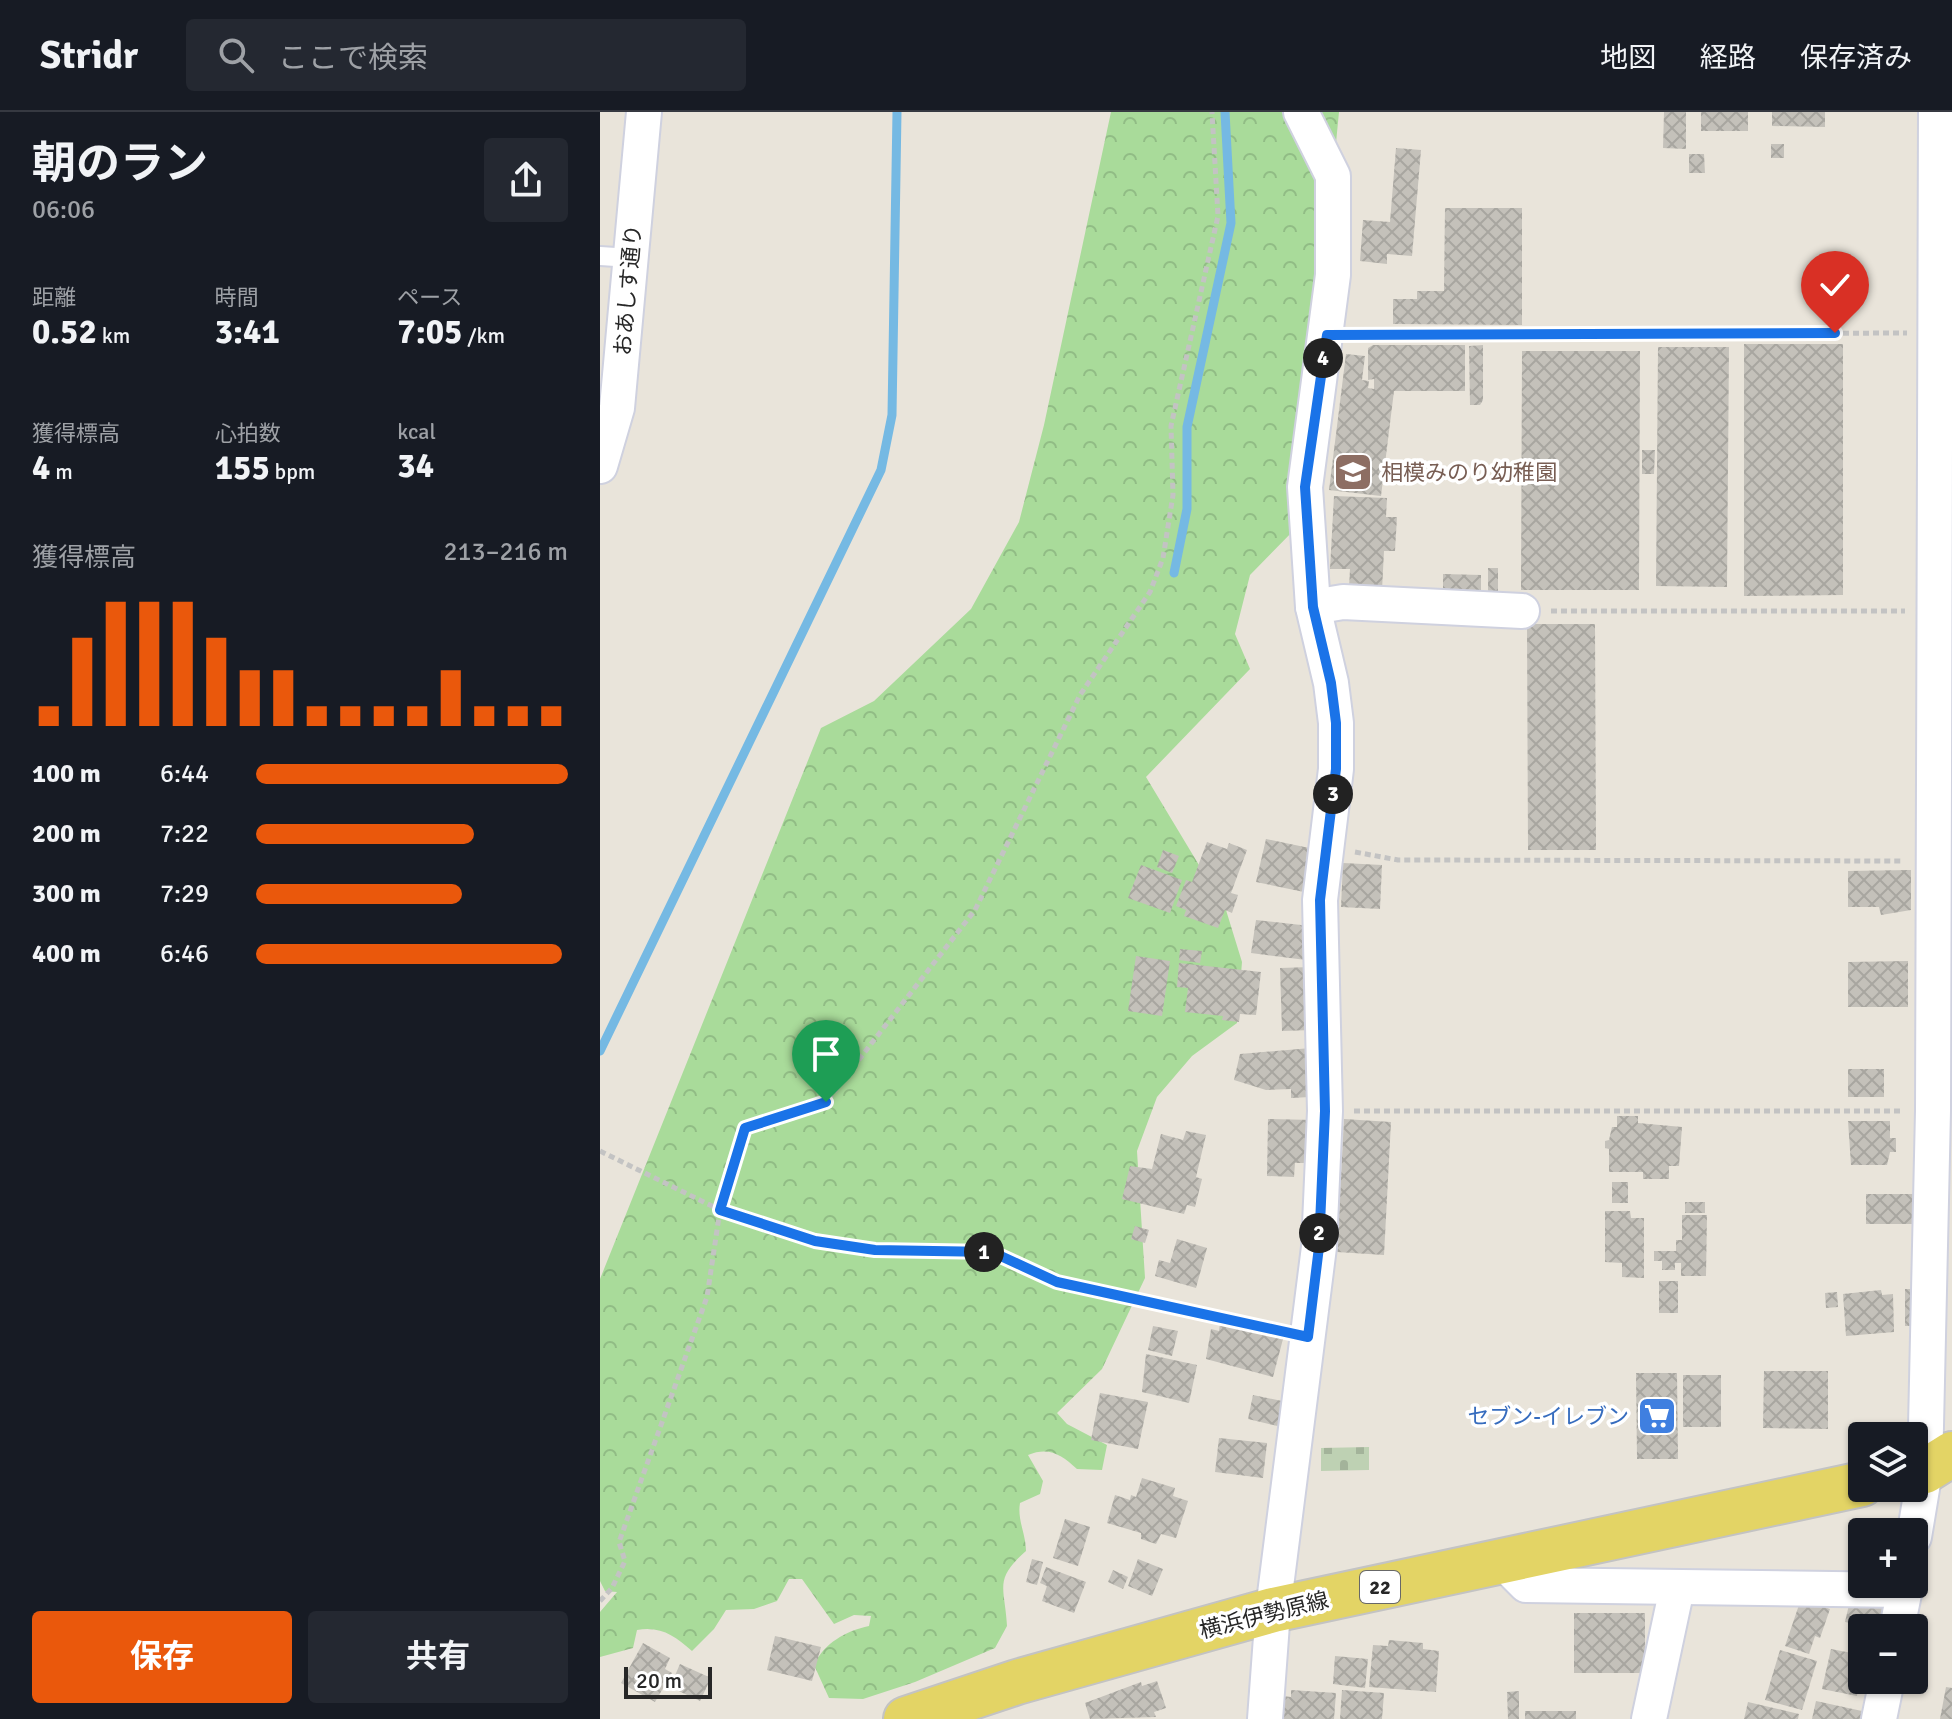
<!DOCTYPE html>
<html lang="ja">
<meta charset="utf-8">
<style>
:root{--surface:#171b24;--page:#242831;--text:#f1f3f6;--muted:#9ea1a6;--line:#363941;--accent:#ea580c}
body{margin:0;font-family:Signika,"Noto Sans JP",sans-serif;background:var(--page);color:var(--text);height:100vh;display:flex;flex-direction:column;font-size:30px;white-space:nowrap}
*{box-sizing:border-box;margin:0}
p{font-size:26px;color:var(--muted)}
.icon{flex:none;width:44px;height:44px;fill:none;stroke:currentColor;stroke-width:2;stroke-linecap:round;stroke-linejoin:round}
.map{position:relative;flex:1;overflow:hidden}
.panel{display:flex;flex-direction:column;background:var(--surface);width:600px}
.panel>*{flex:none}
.controls{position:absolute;left:1248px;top:1310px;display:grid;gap:16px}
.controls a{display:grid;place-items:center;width:80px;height:80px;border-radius:8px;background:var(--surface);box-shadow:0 2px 6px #0004;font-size:40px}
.scale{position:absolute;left:24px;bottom:20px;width:88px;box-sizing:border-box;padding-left:8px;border:4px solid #272727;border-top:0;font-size:22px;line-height:28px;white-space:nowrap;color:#272727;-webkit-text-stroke:6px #fff;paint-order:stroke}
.pin{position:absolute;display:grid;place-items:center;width:68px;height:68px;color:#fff;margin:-82px -34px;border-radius:50% 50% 50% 0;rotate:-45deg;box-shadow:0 0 8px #0007}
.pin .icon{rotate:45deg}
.km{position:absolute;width:40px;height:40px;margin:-20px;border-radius:50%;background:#222;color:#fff;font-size:22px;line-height:40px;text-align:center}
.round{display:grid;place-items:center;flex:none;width:84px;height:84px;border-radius:8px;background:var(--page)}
.headline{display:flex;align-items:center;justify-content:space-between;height:136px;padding:0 32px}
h1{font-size:44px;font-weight:700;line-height:60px}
.stats{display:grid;grid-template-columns:repeat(3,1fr);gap:12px;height:136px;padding:8px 32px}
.stats div{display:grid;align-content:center}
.stats b{font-size:34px;font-weight:700}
.stats small{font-size:22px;font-weight:400}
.stats p{font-size:22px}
.chart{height:224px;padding:16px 32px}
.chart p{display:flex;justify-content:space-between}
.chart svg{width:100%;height:144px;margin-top:8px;stroke:var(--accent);stroke-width:6}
.cta{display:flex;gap:16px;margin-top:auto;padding:16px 32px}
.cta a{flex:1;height:92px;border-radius:8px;background:var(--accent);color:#fff;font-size:32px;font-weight:700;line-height:92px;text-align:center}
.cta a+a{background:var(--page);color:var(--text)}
ul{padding:0 32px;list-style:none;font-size:26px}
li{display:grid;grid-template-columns:128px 96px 1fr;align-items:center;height:60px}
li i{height:20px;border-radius:10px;background:var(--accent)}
header{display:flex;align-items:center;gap:48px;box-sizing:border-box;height:112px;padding:0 40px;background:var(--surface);border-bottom:2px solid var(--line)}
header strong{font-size:38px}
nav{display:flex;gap:44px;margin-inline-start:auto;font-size:28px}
.search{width:560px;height:72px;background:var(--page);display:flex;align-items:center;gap:20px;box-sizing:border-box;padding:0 28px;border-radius:8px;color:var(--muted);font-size:30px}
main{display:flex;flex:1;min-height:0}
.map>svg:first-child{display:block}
.forest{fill:url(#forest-crowns)}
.cemetery{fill:url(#cemetery-stones)}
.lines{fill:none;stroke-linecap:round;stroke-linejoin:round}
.stream{stroke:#75b9e3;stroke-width:9}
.building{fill:url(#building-cross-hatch)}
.service-casing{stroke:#cfd1df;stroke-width:22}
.minor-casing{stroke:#cfd1df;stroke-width:38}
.primary-casing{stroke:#c3c3c3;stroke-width:48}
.path{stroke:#c3c3c3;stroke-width:5;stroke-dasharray:6 4;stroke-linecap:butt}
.service{stroke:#fff;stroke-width:18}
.minor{stroke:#fff;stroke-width:34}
.primary{stroke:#e3d465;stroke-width:44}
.route-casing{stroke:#fff;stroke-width:16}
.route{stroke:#1a73e8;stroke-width:10}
.labels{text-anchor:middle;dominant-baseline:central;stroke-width:7;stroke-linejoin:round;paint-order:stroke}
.shield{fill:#fff;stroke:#686868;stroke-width:2}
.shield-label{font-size:20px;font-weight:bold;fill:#272727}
.street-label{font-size:22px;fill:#272727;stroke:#fff}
.education-label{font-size:22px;fill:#785e54;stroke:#fff;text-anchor:start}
.shop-label{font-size:22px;fill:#366cbe;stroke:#fff;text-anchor:end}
</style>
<header>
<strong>Stridr</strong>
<div class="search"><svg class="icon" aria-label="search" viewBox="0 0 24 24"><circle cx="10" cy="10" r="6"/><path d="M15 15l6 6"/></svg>ここで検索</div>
<nav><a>地図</a><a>経路</a><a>保存済み</a></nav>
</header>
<main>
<section class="panel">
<div class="headline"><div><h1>朝のラン</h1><p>06:06</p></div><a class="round"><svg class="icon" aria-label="share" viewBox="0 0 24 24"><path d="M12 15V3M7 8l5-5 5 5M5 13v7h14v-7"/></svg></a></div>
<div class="stats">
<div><p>距離</p><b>0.52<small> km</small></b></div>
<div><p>時間</p><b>3:41</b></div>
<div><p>ペース</p><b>7:05<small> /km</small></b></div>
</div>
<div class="stats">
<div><p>獲得標高</p><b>4<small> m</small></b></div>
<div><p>心拍数</p><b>155<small> bpm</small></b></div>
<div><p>kcal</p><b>34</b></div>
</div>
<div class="chart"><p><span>獲得標高</span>213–216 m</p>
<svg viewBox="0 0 160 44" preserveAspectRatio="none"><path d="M5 44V38M15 44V17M25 44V6M35 44V6M45 44V6M55 44V17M65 44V27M75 44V27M85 44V38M95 44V38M105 44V38M115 44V38M125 44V27M135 44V38M145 44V38M155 44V38"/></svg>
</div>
<ul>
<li><b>100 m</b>6:44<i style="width:100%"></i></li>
<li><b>200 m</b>7:22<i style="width:70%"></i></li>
<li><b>300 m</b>7:29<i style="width:66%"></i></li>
<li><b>400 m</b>6:46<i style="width:98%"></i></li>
</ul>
<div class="cta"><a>保存</a><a>共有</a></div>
</section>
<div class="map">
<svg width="1352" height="1607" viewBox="0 0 1352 1607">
<defs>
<pattern id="forest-crowns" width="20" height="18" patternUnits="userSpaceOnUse" patternTransform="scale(2)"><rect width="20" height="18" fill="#a9db9a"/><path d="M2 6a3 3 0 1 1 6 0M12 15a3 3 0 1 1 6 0" fill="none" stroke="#91bc85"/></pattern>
<pattern id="cemetery-stones" width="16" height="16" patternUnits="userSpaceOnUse" patternTransform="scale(2)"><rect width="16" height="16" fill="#bed1b3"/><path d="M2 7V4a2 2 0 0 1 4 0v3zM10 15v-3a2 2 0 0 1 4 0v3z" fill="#a3b39a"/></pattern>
<pattern id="building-cross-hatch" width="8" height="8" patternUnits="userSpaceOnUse" patternTransform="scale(2)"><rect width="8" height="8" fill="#c4c1ba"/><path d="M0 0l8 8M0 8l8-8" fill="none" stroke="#a8a6a0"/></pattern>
</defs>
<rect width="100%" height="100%" fill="#e9e4da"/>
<path class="forest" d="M511,0H739L699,413L650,463L635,522L650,557L546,665L626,798L642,850L637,911L592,944L557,985L537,1039L545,1166L502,1257L457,1301L467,1312L507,1333L502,1358L477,1357C462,1343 449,1334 428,1343L443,1369L440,1382L420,1391C417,1408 426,1422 426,1439C393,1468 405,1475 407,1514L395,1536L315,1570L263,1587L229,1586L214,1553C224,1531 246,1519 269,1514L271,1504L254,1503L234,1512L202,1467H189L177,1489L154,1497L126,1498L114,1517L92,1539C74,1524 62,1514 37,1518L33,1536L0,1545V1500L17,1480L5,1479L0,1469V1167L221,616L274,589L371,497L419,410L444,313Z"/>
<polygon class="cemetery" points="769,1335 769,1358 721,1359 721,1336"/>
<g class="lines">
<g class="stream">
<polyline points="574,461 587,397 587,315 631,111 625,0"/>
<polyline points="0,939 281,358 292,303 297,0"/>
</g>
</g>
<g class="building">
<polygon points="1064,0 1086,0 1086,37 1063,36"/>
<rect x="1101" y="0" width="47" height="19"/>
<polygon points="1172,0 1225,0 1225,15 1172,14"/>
<rect x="1171" y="32" width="13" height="14"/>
<polygon points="796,36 821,38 812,144 787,142 787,152 760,149 763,108 790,110"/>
<polygon points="1089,42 1104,42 1105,61 1089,61"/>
<polygon points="845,96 922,96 922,213 793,212 793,187 817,187 817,179 844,179"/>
<polygon points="1144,232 1243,232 1243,483 1144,484"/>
<polygon points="773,233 865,233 865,279 794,279 781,384 729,378 746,242 765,244 762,268 769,269 768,276 774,277 774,267 768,268 768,236"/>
<polygon points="883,233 883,288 880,293 870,293 869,234"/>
<polygon points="1058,235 1129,235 1127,475 1056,474"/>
<polygon points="922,239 1040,239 1039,478 921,478"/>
<polygon points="1042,338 1055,338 1054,362 1042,362"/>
<polygon points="734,384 787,386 786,405 797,405 795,439 784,439 782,478 749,476 750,457 730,457"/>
<rect x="888" y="456" width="10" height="24"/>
<polygon points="843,462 881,463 881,479 843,479"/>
<polygon points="927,512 995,512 996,738 928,738"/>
<polygon points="666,727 714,737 704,780 656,770"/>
<polygon points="607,730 627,737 629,731 647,738 631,781 638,783 632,801 625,798 618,816 584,804 586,798 576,794 586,768 592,770"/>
<polygon points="563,738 579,744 572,761 557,755"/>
<polygon points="743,751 782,753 780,797 741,795"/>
<polygon points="541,753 582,768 570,801 528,786"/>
<polygon points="1311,758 1311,798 1281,803 1279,795 1248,795 1248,759"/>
<polygon points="656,808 710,814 706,848 651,841"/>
<polygon points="580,837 602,839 600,851 579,848"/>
<polygon points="536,844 570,849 562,904 528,899"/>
<polygon points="1308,849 1308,895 1248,895 1248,850"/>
<polygon points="579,851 661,860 656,903 640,902 639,910 622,908 623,904 585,900 588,876 577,875"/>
<polygon points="711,855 713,918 682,919 680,856"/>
<polygon points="711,936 710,985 691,986 691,977 666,978 634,968 640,942"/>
<rect x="1248" y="957" width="36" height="28"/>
<polygon points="1017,1004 1038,1004 1038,1011 1082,1015 1079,1054 1069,1054 1069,1067 1043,1067 1043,1060 1009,1060 1009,1037 1005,1036 1005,1029 1009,1028 1012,1015 1017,1015"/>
<polygon points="668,1007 713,1008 712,1051 695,1051 694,1065 667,1064"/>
<polygon points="744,1007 791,1010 784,1143 737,1140"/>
<polygon points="1248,1009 1290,1009 1290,1026 1296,1026 1296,1040 1290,1040 1287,1053 1251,1053"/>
<polygon points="586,1019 606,1023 596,1065 602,1067 595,1095 587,1093 584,1102 522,1087 530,1054 552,1057 561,1022 583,1028"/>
<rect x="1012" y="1070" width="16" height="21"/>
<rect x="1266" y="1082" width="51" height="30"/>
<rect x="1085" y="1090" width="20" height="11"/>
<polygon points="1005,1099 1030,1099 1031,1106 1044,1106 1044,1166 1022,1165 1022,1151 1005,1150"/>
<polygon points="1082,1103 1107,1103 1106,1164 1081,1164 1081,1151 1075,1151 1075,1158 1062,1158 1062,1149 1054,1149 1054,1139 1076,1139 1076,1128 1082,1128"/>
<polygon points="535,1114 549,1118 545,1131 531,1127"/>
<polygon points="577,1127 607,1136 596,1176 555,1164 559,1148 570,1151"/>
<rect x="1059" y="1169" width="19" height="32"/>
<polygon points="1305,1177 1318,1177 1319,1214 1305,1214"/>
<polygon points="1281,1178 1282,1183 1293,1182 1294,1220 1246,1224 1243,1182"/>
<polygon points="1237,1180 1238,1195 1226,1196 1225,1181"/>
<polygon points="620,1211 683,1227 673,1265 606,1247 611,1217 619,1219"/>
<polygon points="553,1214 578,1219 572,1244 548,1238"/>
<polygon points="546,1242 597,1253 589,1291 542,1280"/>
<polygon points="1164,1259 1228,1259 1228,1317 1163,1316"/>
<polygon points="1036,1261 1077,1261 1078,1347 1037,1347"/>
<rect x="1083" y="1263" width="38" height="52"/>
<polygon points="500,1281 548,1290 538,1337 491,1328"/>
<polygon points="653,1283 687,1290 682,1315 648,1307"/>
<polygon points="619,1326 667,1331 663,1366 615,1360"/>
<polygon points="542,1366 575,1376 573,1384 588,1389 576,1426 561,1422 556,1432 541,1427 541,1421 507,1411 515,1383 530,1388 531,1383 536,1385"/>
<polygon points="465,1407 490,1415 478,1454 453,1446"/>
<polygon points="432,1447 443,1450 437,1473 426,1470"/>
<polygon points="538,1447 563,1457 552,1484 528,1474"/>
<polygon points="446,1455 486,1470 474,1501 442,1489 447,1474 440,1471"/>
<polygon points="513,1458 528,1465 523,1477 508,1470"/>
<polygon points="1251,1484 1292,1492 1287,1516 1259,1516 1260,1513 1245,1510"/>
<polygon points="1201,1487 1230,1497 1220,1526 1215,1524 1209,1542 1185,1534"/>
<rect x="974" y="1501" width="71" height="60"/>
<polygon points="175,1524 221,1535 212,1569 167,1558"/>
<polygon points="789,1528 823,1531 823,1537 839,1539 836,1580 769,1575 773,1533 788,1534"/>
<polygon points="43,1531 70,1546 65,1557 72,1561 55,1590 21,1571"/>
<polygon points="1231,1537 1262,1543 1257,1584 1222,1577"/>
<polygon points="1180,1538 1217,1549 1202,1598 1165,1588"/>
<polygon points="735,1544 768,1547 765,1576 733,1572"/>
<polygon points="80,1552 111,1566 100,1589 70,1575"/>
<polygon points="557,1569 566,1596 554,1600 556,1605 490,1607 485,1591 541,1570 542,1574"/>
<polygon points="1346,1575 1352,1576 1352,1607 1340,1607"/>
<polygon points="691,1578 736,1581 734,1607 681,1607 683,1584 691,1585"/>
<polygon points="742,1578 784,1581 782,1607 740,1607"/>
<polygon points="919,1579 919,1607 908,1607 907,1580"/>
<polygon points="1216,1589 1262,1599 1260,1607 1212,1607"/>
<polygon points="1148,1590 1199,1602 1198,1607 1144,1607"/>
<rect x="925" y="1599" width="51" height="8"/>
</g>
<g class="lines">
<defs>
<polyline id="service" points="0,144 31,146"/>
<g id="minor">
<polyline points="0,354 17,296 44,0"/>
<polyline points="713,495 743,490 922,499"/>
<polyline points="1314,1425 1325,1359 1333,999 1336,0"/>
<polyline points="902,1449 926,1473 1305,1478"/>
<polyline points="1297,1516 1306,1472"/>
<polyline points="665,1607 673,1498 719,1135 725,999 720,788 736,657 736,611 731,571 713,495 705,375 733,163 733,64 701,0"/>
<polyline points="1049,1607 1077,1476"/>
<polyline points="1279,1607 1287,1568"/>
</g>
<g id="primary">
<polyline points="1314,1361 1325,1359 1352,1342"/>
<polyline points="306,1607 417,1570 673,1498 1262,1372"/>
</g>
</defs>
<use href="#service" class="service-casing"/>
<use href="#minor" class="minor-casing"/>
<use href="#primary" class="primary-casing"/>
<g class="path">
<polyline points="753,223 1307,221"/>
<polyline points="951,499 1305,499"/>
<polyline points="755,740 798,748 1304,749"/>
<polyline points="754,999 1304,999"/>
<polyline points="0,1039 120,1098 215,1129 275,1138 392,1140 457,1170 680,1219"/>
<polyline points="0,1489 12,1476 25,1449 19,1430 107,1185 120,1098 145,1016 226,990 375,798 480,583 550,480 563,446 573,383 571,314 618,104 612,0"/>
</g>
<use href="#service" class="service"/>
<use href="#minor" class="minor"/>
<use href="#primary" class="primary"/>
</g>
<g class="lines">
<defs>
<polyline id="route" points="226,990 145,1016 120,1098 215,1129 275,1138 392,1140 457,1170 708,1225 719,1135 725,999 720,788 736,657 736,611 731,571 713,495 705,375 727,223 1235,221"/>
</defs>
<use href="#route" class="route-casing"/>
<use href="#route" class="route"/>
</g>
<defs>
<symbol id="school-square" viewBox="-11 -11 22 22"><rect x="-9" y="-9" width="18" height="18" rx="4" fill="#8d6e63" stroke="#fff"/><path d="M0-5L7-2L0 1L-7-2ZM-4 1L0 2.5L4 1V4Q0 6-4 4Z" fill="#fff"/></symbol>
<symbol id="supermarket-square" viewBox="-11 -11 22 22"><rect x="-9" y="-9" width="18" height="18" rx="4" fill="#3f7fe0" stroke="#fff"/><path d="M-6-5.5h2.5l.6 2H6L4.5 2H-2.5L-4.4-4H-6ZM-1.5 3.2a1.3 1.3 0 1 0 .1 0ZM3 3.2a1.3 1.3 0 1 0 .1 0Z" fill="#fff"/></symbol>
</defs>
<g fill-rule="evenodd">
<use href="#school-square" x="731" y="338" width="44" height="44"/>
<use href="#supermarket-square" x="1035" y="1282" width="44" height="44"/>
</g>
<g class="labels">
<rect class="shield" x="760" y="1459" width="40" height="32" rx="6"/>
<g class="shield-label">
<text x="780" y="1475">22</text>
</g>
<g class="street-label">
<text transform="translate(28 178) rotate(-85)">おあしす通り</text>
<text transform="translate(664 1503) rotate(-14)">横浜伊勢原線</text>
</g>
<g class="education-label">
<text x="781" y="360">相模みのり幼稚園</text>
</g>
<g class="shop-label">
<text x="1029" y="1304">セブン-イレブン</text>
</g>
</g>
</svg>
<div class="controls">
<a><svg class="icon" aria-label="layers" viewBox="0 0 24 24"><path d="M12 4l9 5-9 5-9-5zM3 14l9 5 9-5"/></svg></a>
<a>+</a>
<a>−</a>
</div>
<div class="scale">20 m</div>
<div class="pin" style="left:226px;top:990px;background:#1e9e55"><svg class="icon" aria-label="arrive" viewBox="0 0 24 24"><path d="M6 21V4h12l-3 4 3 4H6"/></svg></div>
<div class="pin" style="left:1235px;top:221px;background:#d93025"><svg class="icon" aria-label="check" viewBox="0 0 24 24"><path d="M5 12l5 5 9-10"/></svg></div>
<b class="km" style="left:384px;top:1140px">1</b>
<b class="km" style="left:719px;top:1121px">2</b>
<b class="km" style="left:733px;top:682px">3</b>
<b class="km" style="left:723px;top:246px">4</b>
</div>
</main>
